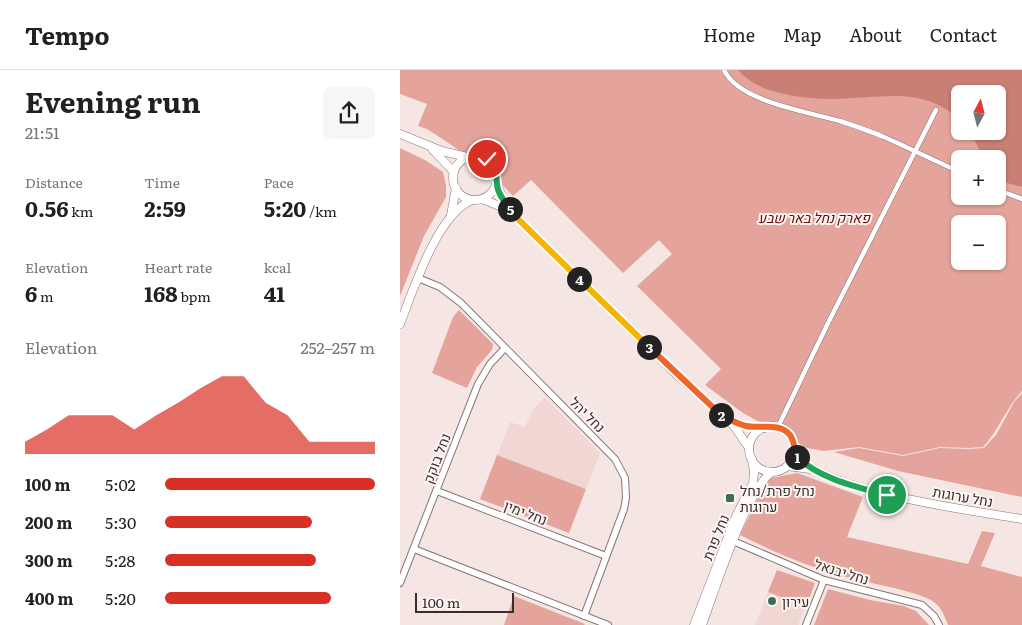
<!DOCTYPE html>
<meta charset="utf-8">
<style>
:root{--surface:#fff;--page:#f6f6f6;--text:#202124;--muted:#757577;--line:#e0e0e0;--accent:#d93025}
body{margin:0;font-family:Literata,Heebo,serif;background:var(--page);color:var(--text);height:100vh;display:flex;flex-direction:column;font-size:19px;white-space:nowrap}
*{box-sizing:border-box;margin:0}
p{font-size:16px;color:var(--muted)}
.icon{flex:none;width:28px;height:28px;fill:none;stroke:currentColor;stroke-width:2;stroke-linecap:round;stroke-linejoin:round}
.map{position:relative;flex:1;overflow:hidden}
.sheet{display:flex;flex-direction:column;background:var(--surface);width:400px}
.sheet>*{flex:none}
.needle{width:32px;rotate:7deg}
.controls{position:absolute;left:551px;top:15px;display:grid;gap:10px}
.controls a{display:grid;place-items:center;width:55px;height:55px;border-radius:8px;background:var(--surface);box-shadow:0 1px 4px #0004;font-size:25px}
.scale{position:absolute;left:15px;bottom:12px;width:99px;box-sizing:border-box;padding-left:5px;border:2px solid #352f2e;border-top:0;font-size:14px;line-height:18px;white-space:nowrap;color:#352f2e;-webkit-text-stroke:4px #fef5f3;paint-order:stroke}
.pin{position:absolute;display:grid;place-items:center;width:42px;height:42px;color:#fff;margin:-21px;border:2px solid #fff;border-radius:50%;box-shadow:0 1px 5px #0007}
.km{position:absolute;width:25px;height:25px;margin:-12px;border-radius:50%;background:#222;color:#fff;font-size:14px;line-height:25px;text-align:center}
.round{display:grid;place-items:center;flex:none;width:52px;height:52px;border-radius:8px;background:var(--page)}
.summary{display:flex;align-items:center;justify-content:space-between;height:85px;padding:0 25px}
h1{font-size:28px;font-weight:700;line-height:38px}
.metrics{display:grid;grid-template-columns:repeat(3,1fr);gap:8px;height:85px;padding:5px 25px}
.metrics div{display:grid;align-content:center}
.metrics b{font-size:21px;font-weight:700}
.metrics small{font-size:14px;font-weight:400}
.metrics p{font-size:14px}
.chart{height:140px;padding:10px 25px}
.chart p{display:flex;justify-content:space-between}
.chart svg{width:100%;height:90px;margin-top:5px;fill:var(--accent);opacity:.7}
ul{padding:0 25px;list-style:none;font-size:16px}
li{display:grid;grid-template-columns:80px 60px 1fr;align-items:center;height:38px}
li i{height:12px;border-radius:6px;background:var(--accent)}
header{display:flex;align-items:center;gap:30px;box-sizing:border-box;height:70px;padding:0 25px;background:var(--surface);border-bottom:1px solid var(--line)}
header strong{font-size:24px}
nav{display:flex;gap:28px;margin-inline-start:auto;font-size:18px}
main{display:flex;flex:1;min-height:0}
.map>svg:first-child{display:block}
.built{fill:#f0d7d3}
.green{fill:#e4a49b;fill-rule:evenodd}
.water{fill:#c97f75}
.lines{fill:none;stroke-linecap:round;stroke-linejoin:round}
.pedestrian-casing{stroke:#857674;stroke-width:5.5}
.minor-casing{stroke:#857674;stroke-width:8}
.tertiary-casing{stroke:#857674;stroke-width:9}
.pedestrian{stroke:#fff;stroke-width:4.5}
.minor{stroke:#fff;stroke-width:6}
.tertiary{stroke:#fff;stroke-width:8}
.split-1-casing{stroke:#fff;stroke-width:10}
.split-2-casing{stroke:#fff;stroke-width:10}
.split-3-casing{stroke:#fff;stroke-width:10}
.split-4-casing{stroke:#fff;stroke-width:10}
.split-5-casing{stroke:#fff;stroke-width:10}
.split-6-casing{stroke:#fff;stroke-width:10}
.split-1{stroke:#22a559;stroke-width:6}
.split-2{stroke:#f0652b;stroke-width:6}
.split-3{stroke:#f0652b;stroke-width:6}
.split-4{stroke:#f5b400;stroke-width:6}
.split-5{stroke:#f5b400;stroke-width:6}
.split-6{stroke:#22a559;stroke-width:6}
.poi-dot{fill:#37715a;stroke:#fef5f3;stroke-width:2}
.labels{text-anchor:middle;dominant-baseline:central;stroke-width:4;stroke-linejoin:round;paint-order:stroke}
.park-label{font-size:14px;font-style:italic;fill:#670c09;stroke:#fef5f3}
.street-label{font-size:14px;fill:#352f2e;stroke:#fef5f3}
.poi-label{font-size:14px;fill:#352f2e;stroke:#fef5f3;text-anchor:start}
</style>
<header>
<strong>Tempo</strong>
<nav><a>Home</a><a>Map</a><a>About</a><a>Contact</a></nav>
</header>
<main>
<section class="sheet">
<div class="summary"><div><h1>Evening run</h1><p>21:51</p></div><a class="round"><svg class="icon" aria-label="share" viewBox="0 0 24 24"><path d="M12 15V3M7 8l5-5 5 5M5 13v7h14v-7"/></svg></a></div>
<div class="metrics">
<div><p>Distance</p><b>0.56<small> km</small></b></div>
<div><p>Time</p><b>2:59</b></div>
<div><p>Pace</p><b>5:20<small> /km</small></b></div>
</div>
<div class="metrics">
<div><p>Elevation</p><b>6<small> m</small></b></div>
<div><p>Heart rate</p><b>168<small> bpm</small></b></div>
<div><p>kcal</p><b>41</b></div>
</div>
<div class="chart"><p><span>Elevation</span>252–257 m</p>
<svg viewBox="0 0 160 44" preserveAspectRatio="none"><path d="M0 44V38L10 32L20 25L30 25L40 25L50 32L60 25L70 19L80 12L90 6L100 6L110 19L120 25L130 38L140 38L150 38L160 38V44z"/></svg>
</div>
<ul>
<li><b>100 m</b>5:02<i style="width:100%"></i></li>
<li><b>200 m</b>5:30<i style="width:70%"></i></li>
<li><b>300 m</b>5:28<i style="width:72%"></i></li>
<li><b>400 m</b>5:20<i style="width:79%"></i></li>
</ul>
</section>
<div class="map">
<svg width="622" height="555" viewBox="0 0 622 555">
<rect width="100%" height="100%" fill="#f6e6e3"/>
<g class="built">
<polygon points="145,327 200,383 186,419 97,385 110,352 125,357 132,341"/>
<polygon points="368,522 406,537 398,555 355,555"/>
</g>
<g class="green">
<path d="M0,0H622V321C606,338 599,360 583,377L568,378L540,377L503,385L459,377L424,381L407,378L343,343L305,315L321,299L237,216L272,184L259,170L223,203L131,110L113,126L90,102L44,70L27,59L18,56L27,34L0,24ZM560,24H598V61H560ZM560,89H598V126H560ZM560,154H598V191H560Z"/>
<polygon points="0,78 25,90 43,102 46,115 46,127 24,166 0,226"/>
<polygon points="59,240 93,274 92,280 77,297 67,318 32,303 53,247"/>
<polygon points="622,323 622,427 498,401 434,382 459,378 503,386 540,378 568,379 584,378 596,365 614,332"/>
<polygon points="97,385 186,419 169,463 80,429"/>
<path d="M397,403L463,427L447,467L568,494L582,461L595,463L581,496L622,507V555H548C544,545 541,536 531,530C511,520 473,514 450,508C411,498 376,483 340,465L364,416L371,408Z"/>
<polygon points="377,500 415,513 406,537 368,522"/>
<polygon points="428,519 470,530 504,536 516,541 529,555 414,555"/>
<polygon points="114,526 185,554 184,555 104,555"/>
</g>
<path class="water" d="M338,0H622V117L607,113L598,108V89H584L570,61H598V24H560V50C526,19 494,26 452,28C428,30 404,29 380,23C363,19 350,13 338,0Z"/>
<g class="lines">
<defs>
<g id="pedestrian">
<path d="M324,0C339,32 409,42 440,51C455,56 470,61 484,67C509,78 535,91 560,102"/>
<polyline points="598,120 622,129"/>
<polyline points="378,357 428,253 536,40"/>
</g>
<g id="minor">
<polyline points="18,208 40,217 61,233 215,389 225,408 226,428 224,439 184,546"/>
<polyline points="37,421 206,486"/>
<polyline points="333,471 424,510 522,535 534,546 539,555"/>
<polyline points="14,479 208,555"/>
<polyline points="0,513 78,314 90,294 105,278"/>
<polyline points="406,555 424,510"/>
</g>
<g id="tertiary">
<polyline points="0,64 42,81 67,87"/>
<polyline points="33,80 54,102"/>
<circle cx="75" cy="108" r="22"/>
<polyline points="97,114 103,129 112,140"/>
<polyline points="82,129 102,137 117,148 277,305 334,356 349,378"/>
<polyline points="51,145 56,118"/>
<path d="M0,254C13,221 37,144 72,130"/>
<polyline points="331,350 346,356 365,358"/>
<circle cx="372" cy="379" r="23"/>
<path d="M395,380C406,420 582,442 622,449"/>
<polyline points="387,396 410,399"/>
<polyline points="294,555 336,446 353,413 354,402 352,389"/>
<path d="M302,555C314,523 347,418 372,402"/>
</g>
</defs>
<use href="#pedestrian" class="pedestrian-casing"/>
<use href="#minor" class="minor-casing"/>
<use href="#tertiary" class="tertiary-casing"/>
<use href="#pedestrian" class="pedestrian"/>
<use href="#minor" class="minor"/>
<use href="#tertiary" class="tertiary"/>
</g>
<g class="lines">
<defs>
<path id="split-1" d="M397,387C420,409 457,417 487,425"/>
<path id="split-2" d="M321,345C329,349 337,354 346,356C361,359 379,352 390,365C395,372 394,380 397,387"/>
<polyline id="split-3" points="249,277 321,345"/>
<polyline id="split-4" points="179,209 249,277"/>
<polyline id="split-5" points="110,139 117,148 179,209"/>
<path id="split-6" d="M87,89C97,97 96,103 97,114C97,123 105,132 110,139"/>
</defs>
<use href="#split-1" class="split-1-casing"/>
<use href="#split-2" class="split-2-casing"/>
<use href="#split-3" class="split-3-casing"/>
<use href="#split-4" class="split-4-casing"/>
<use href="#split-5" class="split-5-casing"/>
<use href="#split-6" class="split-6-casing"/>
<use href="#split-1" class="split-1"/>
<use href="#split-2" class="split-2"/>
<use href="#split-3" class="split-3"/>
<use href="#split-4" class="split-4"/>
<use href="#split-5" class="split-5"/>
<use href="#split-6" class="split-6"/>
</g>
<g class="poi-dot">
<rect x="325" y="423" width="10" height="10" rx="2.5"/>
<circle cx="372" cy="531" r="5"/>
</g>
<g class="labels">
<g class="park-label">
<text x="414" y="147">פארק נחל באר שבע</text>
</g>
<g class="street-label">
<text transform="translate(188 344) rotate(45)">נחל יהל</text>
<text transform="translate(36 388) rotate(-69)">נחל בוקק</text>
<text transform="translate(563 426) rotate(10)">נחל ערוגות</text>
<text transform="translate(126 442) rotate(21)">נחל ימין</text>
<text transform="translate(315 467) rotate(-68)">נחל פרת</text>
<text transform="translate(442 501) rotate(17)">נחל יבנאל</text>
</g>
<g class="poi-label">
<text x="340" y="420">נחל פרת/נחל<tspan x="340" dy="16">ערוגות</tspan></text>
<text x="382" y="531">עירון</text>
</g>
</g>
</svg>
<div class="controls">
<a><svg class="needle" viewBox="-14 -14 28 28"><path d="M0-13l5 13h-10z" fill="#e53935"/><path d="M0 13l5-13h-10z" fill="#757577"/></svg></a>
<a>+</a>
<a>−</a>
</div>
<div class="scale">100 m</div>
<div class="pin" style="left:487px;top:425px;background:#1e9e55"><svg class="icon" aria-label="arrive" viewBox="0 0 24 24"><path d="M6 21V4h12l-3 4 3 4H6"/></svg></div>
<div class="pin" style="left:87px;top:89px;background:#d93025"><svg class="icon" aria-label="check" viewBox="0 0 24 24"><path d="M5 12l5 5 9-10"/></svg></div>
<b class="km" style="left:397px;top:387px">1</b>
<b class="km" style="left:321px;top:345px">2</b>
<b class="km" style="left:249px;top:277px">3</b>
<b class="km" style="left:179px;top:209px">4</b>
<b class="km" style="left:110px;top:139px">5</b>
</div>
</main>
